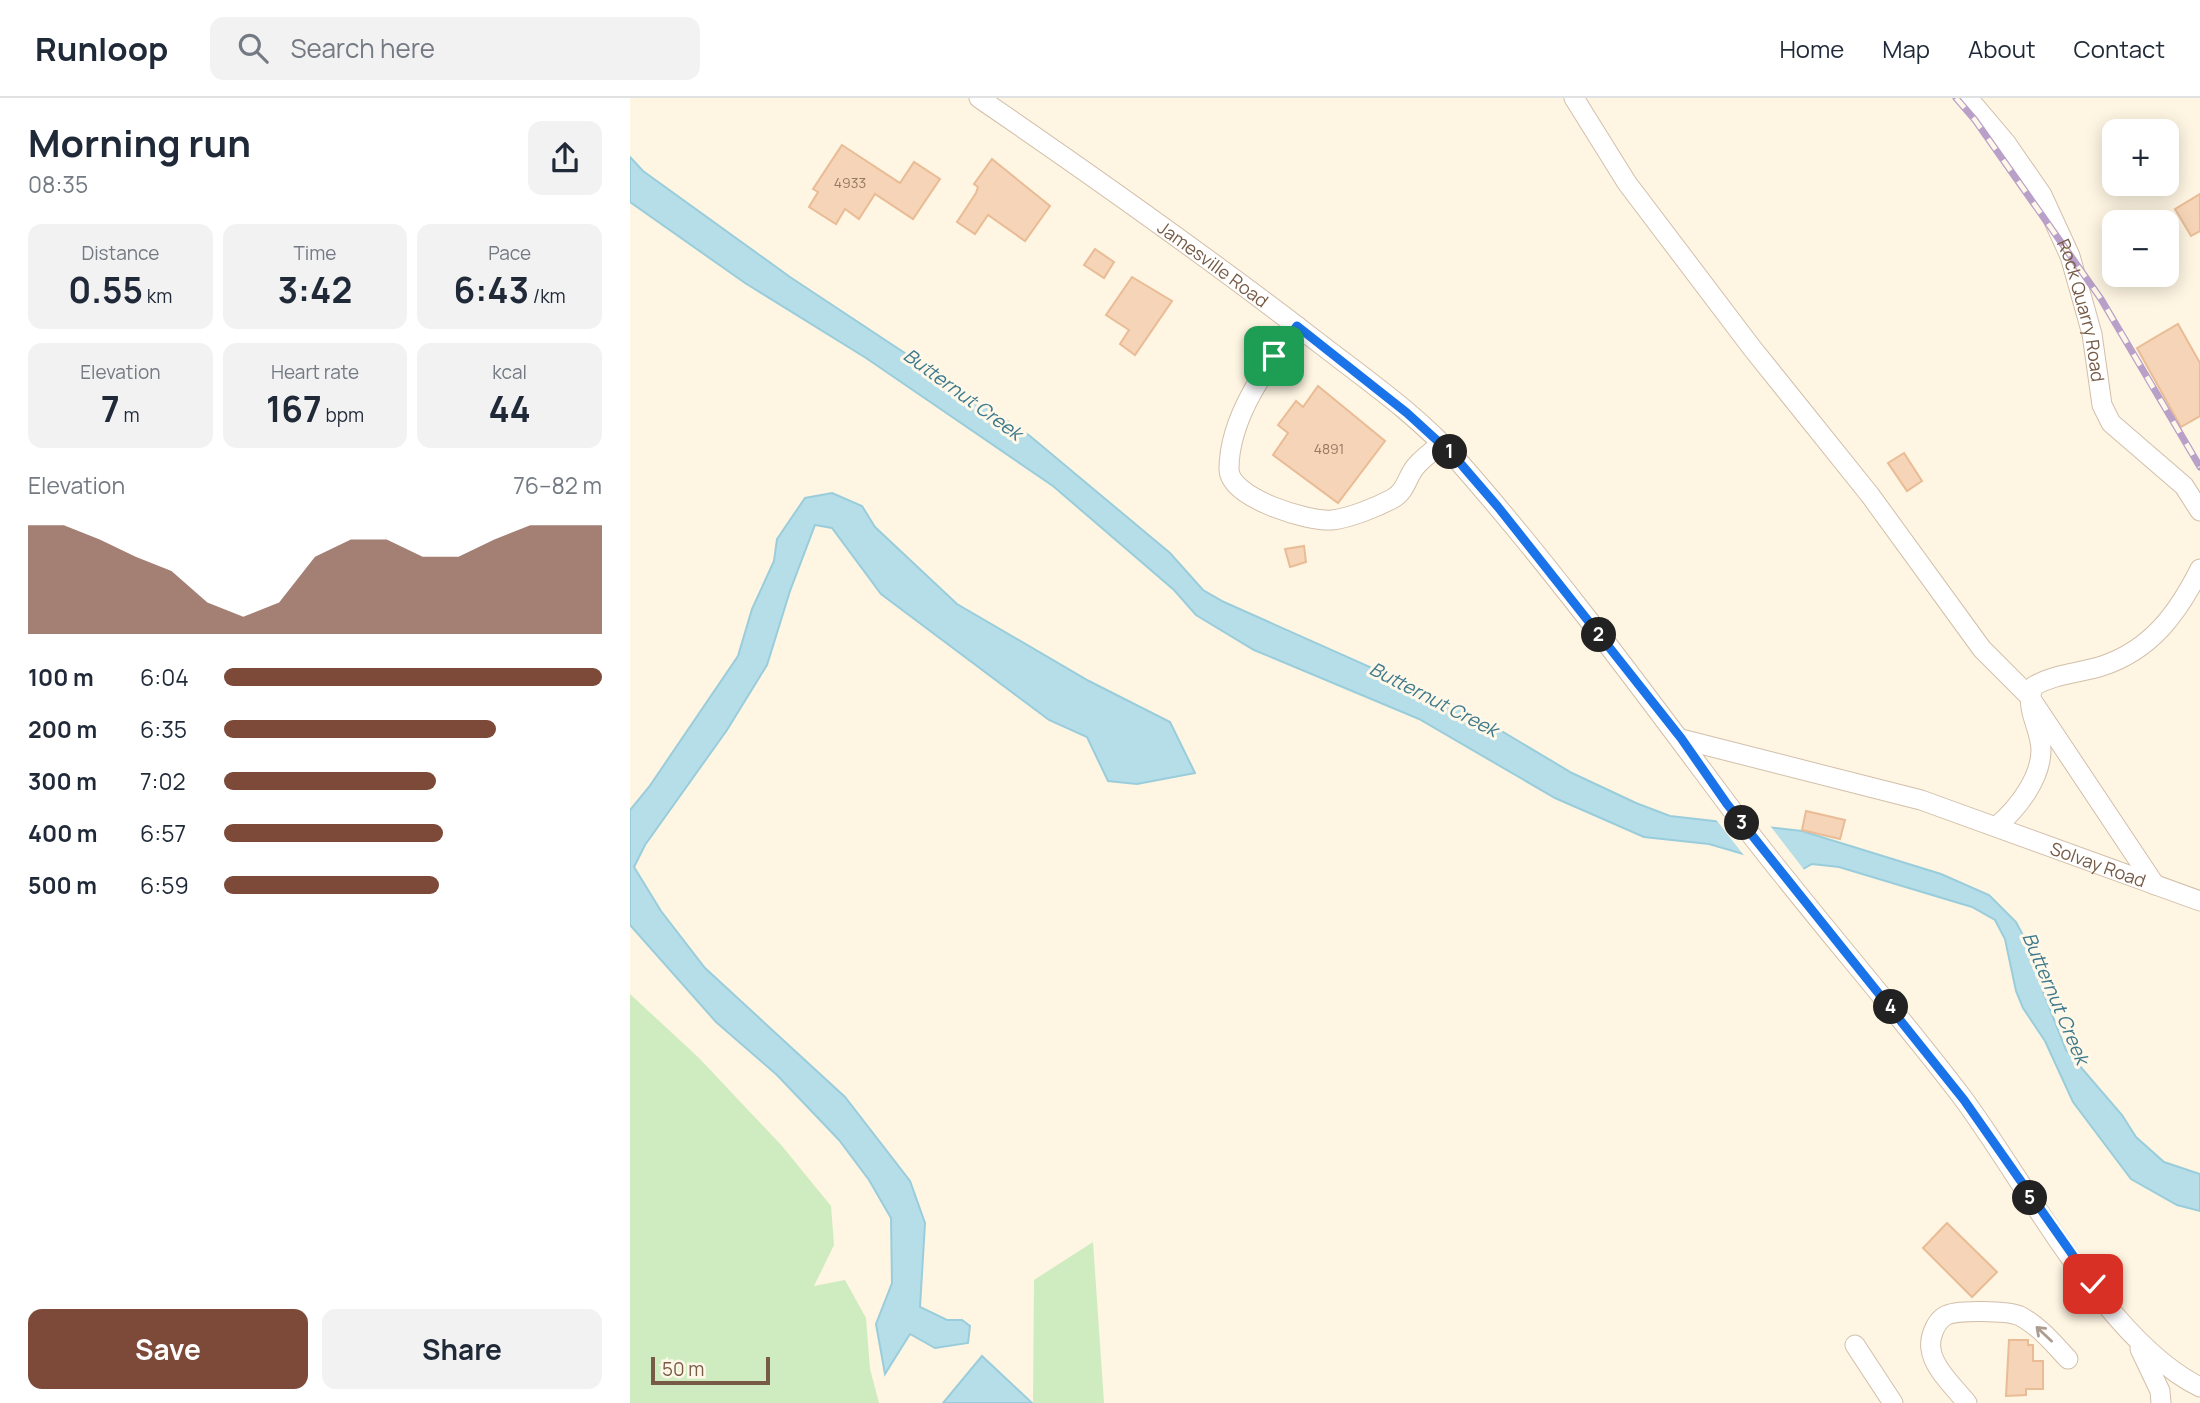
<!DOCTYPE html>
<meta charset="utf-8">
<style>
:root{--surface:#fff;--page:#f2f2f3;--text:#1f2937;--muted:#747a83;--line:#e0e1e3;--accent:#7d4a3a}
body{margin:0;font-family:Manrope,sans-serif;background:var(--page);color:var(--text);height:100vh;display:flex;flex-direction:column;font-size:26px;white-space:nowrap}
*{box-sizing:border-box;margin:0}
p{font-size:23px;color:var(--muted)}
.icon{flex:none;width:38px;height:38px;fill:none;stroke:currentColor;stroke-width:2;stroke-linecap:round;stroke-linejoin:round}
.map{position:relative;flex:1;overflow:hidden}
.drawer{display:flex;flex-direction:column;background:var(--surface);width:630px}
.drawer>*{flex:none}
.buttons{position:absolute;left:1472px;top:21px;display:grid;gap:14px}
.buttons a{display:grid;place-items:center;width:77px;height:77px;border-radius:14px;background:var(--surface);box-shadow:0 4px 18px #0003;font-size:35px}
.scale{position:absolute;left:21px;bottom:18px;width:119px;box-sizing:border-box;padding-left:7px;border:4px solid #775b46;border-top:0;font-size:19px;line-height:24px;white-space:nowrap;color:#775b46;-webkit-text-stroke:5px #fff8e9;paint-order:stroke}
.pin{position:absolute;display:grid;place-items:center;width:60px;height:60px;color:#fff;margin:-30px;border-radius:14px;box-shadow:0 4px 10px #0006}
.km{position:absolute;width:35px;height:35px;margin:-18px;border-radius:50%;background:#222;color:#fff;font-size:19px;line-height:35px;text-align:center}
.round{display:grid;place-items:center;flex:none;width:74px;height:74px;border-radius:14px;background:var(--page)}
.headline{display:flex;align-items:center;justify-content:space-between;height:119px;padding:0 28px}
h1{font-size:38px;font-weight:700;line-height:52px}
.metrics{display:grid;grid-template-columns:repeat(3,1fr);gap:10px;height:119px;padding:7px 28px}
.metrics div{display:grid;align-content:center;border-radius:14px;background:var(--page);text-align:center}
.metrics b{font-size:35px;font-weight:700}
.metrics small{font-size:19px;font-weight:400}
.metrics p{font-size:19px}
.chart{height:196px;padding:14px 28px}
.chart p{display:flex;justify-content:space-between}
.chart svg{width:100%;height:126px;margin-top:7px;fill:var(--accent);opacity:.7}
.action{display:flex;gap:14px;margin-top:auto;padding:14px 28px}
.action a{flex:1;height:80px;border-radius:14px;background:var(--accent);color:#fff;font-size:28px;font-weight:700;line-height:80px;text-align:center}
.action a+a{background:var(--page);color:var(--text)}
ul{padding:0 28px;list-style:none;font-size:23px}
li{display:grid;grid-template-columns:112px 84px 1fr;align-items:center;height:52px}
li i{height:18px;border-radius:9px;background:var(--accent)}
header{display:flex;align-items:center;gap:42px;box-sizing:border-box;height:98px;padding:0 35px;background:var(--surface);border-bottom:2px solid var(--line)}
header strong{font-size:33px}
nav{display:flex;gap:38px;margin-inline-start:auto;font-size:24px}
.search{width:490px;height:63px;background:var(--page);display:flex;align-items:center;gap:18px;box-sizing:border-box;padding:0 24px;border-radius:14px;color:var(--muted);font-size:26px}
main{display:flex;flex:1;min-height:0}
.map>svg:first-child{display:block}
.green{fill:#ceecbf}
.water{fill:#b5dee9;stroke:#9acddb;stroke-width:2}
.pier{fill:#fef5e2}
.building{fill:#f5d4b7;stroke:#e9bc96;stroke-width:2}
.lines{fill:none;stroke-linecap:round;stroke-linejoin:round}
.minor-casing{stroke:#d2bfaa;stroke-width:21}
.minor{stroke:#fff;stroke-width:19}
.rail-casing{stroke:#b8a0c8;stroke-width:7}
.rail{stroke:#fff8e9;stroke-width:4.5;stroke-dasharray:13;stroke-linecap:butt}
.oneway{stroke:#ad9d90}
.route-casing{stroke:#fff;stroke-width:14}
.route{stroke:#1a73e8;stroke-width:9}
.labels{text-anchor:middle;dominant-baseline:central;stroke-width:6;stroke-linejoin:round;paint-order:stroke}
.number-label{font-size:14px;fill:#967962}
.street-label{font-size:18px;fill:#775b46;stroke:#fff8e9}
.water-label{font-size:19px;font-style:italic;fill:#3e7a8c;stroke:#fff8e9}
</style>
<header>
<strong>Runloop</strong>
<div class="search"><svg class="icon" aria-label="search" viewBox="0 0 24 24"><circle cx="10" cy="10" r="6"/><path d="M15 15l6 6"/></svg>Search here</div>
<nav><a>Home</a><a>Map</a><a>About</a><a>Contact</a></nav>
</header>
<main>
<section class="drawer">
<div class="headline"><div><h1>Morning run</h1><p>08:35</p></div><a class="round"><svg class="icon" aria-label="share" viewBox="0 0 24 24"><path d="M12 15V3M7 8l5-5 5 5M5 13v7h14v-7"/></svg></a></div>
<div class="metrics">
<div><p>Distance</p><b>0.55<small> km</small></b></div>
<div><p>Time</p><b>3:42</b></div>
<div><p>Pace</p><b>6:43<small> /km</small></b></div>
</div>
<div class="metrics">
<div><p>Elevation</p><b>7<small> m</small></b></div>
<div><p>Heart rate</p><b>167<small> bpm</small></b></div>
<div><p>kcal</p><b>44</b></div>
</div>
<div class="chart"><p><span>Elevation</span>76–82 m</p>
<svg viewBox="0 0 160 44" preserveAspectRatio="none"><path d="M0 44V6L10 6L20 11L30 17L40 22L50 33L60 38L70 33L80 17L90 11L100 11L110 17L120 17L130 11L140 6L150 6L160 6V44z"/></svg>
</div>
<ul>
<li><b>100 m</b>6:04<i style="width:100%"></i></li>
<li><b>200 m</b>6:35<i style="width:72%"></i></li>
<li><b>300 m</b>7:02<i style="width:56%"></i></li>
<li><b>400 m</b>6:57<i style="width:58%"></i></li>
<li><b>500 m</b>6:59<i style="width:57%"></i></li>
</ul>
<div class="action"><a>Save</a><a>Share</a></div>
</section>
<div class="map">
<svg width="1570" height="1305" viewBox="0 0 1570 1305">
<rect width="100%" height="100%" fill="#fef5e2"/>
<g class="green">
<polygon points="0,896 69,960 152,1048 201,1108 204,1147 184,1188 215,1182 236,1220 240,1271 249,1305 0,1305"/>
<polygon points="463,1144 474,1305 403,1305 404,1182"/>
</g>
<g class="water">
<polygon points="0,59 13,73 160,179 400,338 540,455 573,492 594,504 836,612 942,675 1006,705 1040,718 1172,733 1311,776 1359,797 1386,824 1412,873 1412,891 1436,952 1492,1017 1506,1039 1534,1064 1570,1076 1570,1113 1547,1107 1501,1081 1443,1004 1415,943 1393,910 1386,893 1375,841 1365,822 1342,809 1209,769 1182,766 1173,771 1161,770 1079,746 1014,739 925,700 789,621 624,552 566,517 544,492 423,388 236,260 115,185 0,104"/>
<polygon points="202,395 232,408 245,429 327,506 459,583 540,624 565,675 507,686 478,683 457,639 419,622 251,496 202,430 185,427 160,493 137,567 97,632 15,747 4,769 31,813 75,870 215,999 280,1083 295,1125 290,1209 317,1222 332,1222 340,1228 338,1245 305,1250 280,1236 255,1276 246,1226 262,1185 261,1120 239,1082 209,1042 147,977 86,924 0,827 0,712 19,689 108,558 122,511 144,463 147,441 175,400"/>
<polygon points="352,1258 402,1305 313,1305"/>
</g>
<polygon class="pier" points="1084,719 1138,725 1175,773 1161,773 1116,760"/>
<g class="building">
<polygon points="212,47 270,85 284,64 310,81 283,121 245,96 229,121 215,111 206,126 179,109 188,94 183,91"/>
<polygon points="362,61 420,108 395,143 358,117 345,136 327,124 346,95 348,89 344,86"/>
<polygon points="1570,96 1570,133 1561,138 1545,111"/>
<polygon points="465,151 484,164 474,180 454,167"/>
<polygon points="502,179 542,203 505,257 490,246 499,232 476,217"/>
<polygon points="1548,226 1570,265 1570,318 1551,329 1507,250"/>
<polygon points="688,288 755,343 708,405 643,357 658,335 648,327 666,303 673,309"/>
<polygon points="1274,355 1292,383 1277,393 1258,365"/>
<polygon points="674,448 676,464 660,469 655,451"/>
<polygon points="1176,713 1215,722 1210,741 1172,732"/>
<polygon points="1317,1125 1367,1174 1342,1199 1293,1150"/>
<polygon points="1379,1242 1398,1242 1398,1247 1403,1247 1403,1263 1413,1263 1413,1291 1396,1291 1396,1297 1376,1298"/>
</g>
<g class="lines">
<defs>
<g id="minor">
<path id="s1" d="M349,0C463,78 576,158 685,242C734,280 788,317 829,364C924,472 1010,589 1096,704C1171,805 1256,899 1332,999C1395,1083 1476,1243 1570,1289"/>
<polyline points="944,0 997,85 1122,250 1240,397 1352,551 1399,598 1525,787"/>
<path id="s2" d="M1338,0L1376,45L1412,97L1440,158L1462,236L1472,307L1481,325L1554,388L1570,413"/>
<path d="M667,228C637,268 599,319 599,371C599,400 678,424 702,422C720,420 747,409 762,401C777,393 777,377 787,367C794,359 803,353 811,346"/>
<path id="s3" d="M1051,641L1291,702L1570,803"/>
<path d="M1367,728C1388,710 1411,680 1411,652C1411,630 1393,609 1404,588C1424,576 1450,575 1472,568C1521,552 1548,515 1570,471"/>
<polyline points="1225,1247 1263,1305"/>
<polyline points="1510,1251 1530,1293 1531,1305"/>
<path d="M1337,1305C1325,1290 1303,1270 1301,1251C1299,1241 1305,1224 1315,1218C1326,1211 1379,1213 1390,1218C1409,1228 1423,1245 1438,1261"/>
</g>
</defs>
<use href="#minor" class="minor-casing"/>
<use href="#minor" class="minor"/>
<defs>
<polyline id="rail" points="1326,0 1345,22 1471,201 1570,369"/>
</defs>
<use href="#rail" class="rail-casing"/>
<use href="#rail" class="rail"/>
</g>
<defs><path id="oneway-shaft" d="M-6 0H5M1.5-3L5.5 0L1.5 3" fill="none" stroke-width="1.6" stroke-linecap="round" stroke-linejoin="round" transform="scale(1.75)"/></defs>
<use class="oneway" href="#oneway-shaft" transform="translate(1414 1236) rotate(-137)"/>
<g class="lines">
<defs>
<polyline id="route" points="644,258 667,228 777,315 824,358 868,409 1051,640 1097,706 1334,1002 1463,1186"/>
</defs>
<use href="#route" class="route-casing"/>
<use href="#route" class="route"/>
</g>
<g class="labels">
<g class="number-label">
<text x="220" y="84">4933</text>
<text x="699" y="350">4891</text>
</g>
<g class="street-label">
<text stroke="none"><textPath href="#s1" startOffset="287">Jamesville Road</textPath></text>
<text stroke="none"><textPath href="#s2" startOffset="245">Rock Quarry Road</textPath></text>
<text stroke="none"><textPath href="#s3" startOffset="436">Solvay Road</textPath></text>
</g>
<g class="water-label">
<text transform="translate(333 296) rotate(36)">Butternut Creek</text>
<text transform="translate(804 601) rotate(27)">Butternut Creek</text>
<text transform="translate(1426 900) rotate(67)">Butternut Creek</text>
</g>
</g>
</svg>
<div class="buttons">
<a>+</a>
<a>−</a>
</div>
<div class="scale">50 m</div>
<div class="pin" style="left:644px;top:258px;background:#1e9e55"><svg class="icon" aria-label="arrive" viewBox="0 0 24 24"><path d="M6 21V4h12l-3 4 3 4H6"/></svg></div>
<div class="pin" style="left:1463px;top:1186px;background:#d93025"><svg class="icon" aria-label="check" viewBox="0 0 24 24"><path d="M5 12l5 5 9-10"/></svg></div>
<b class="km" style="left:820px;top:354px">1</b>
<b class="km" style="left:969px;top:537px">2</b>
<b class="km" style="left:1112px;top:725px">3</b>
<b class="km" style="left:1261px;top:909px">4</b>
<b class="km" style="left:1400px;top:1100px">5</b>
</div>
</main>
